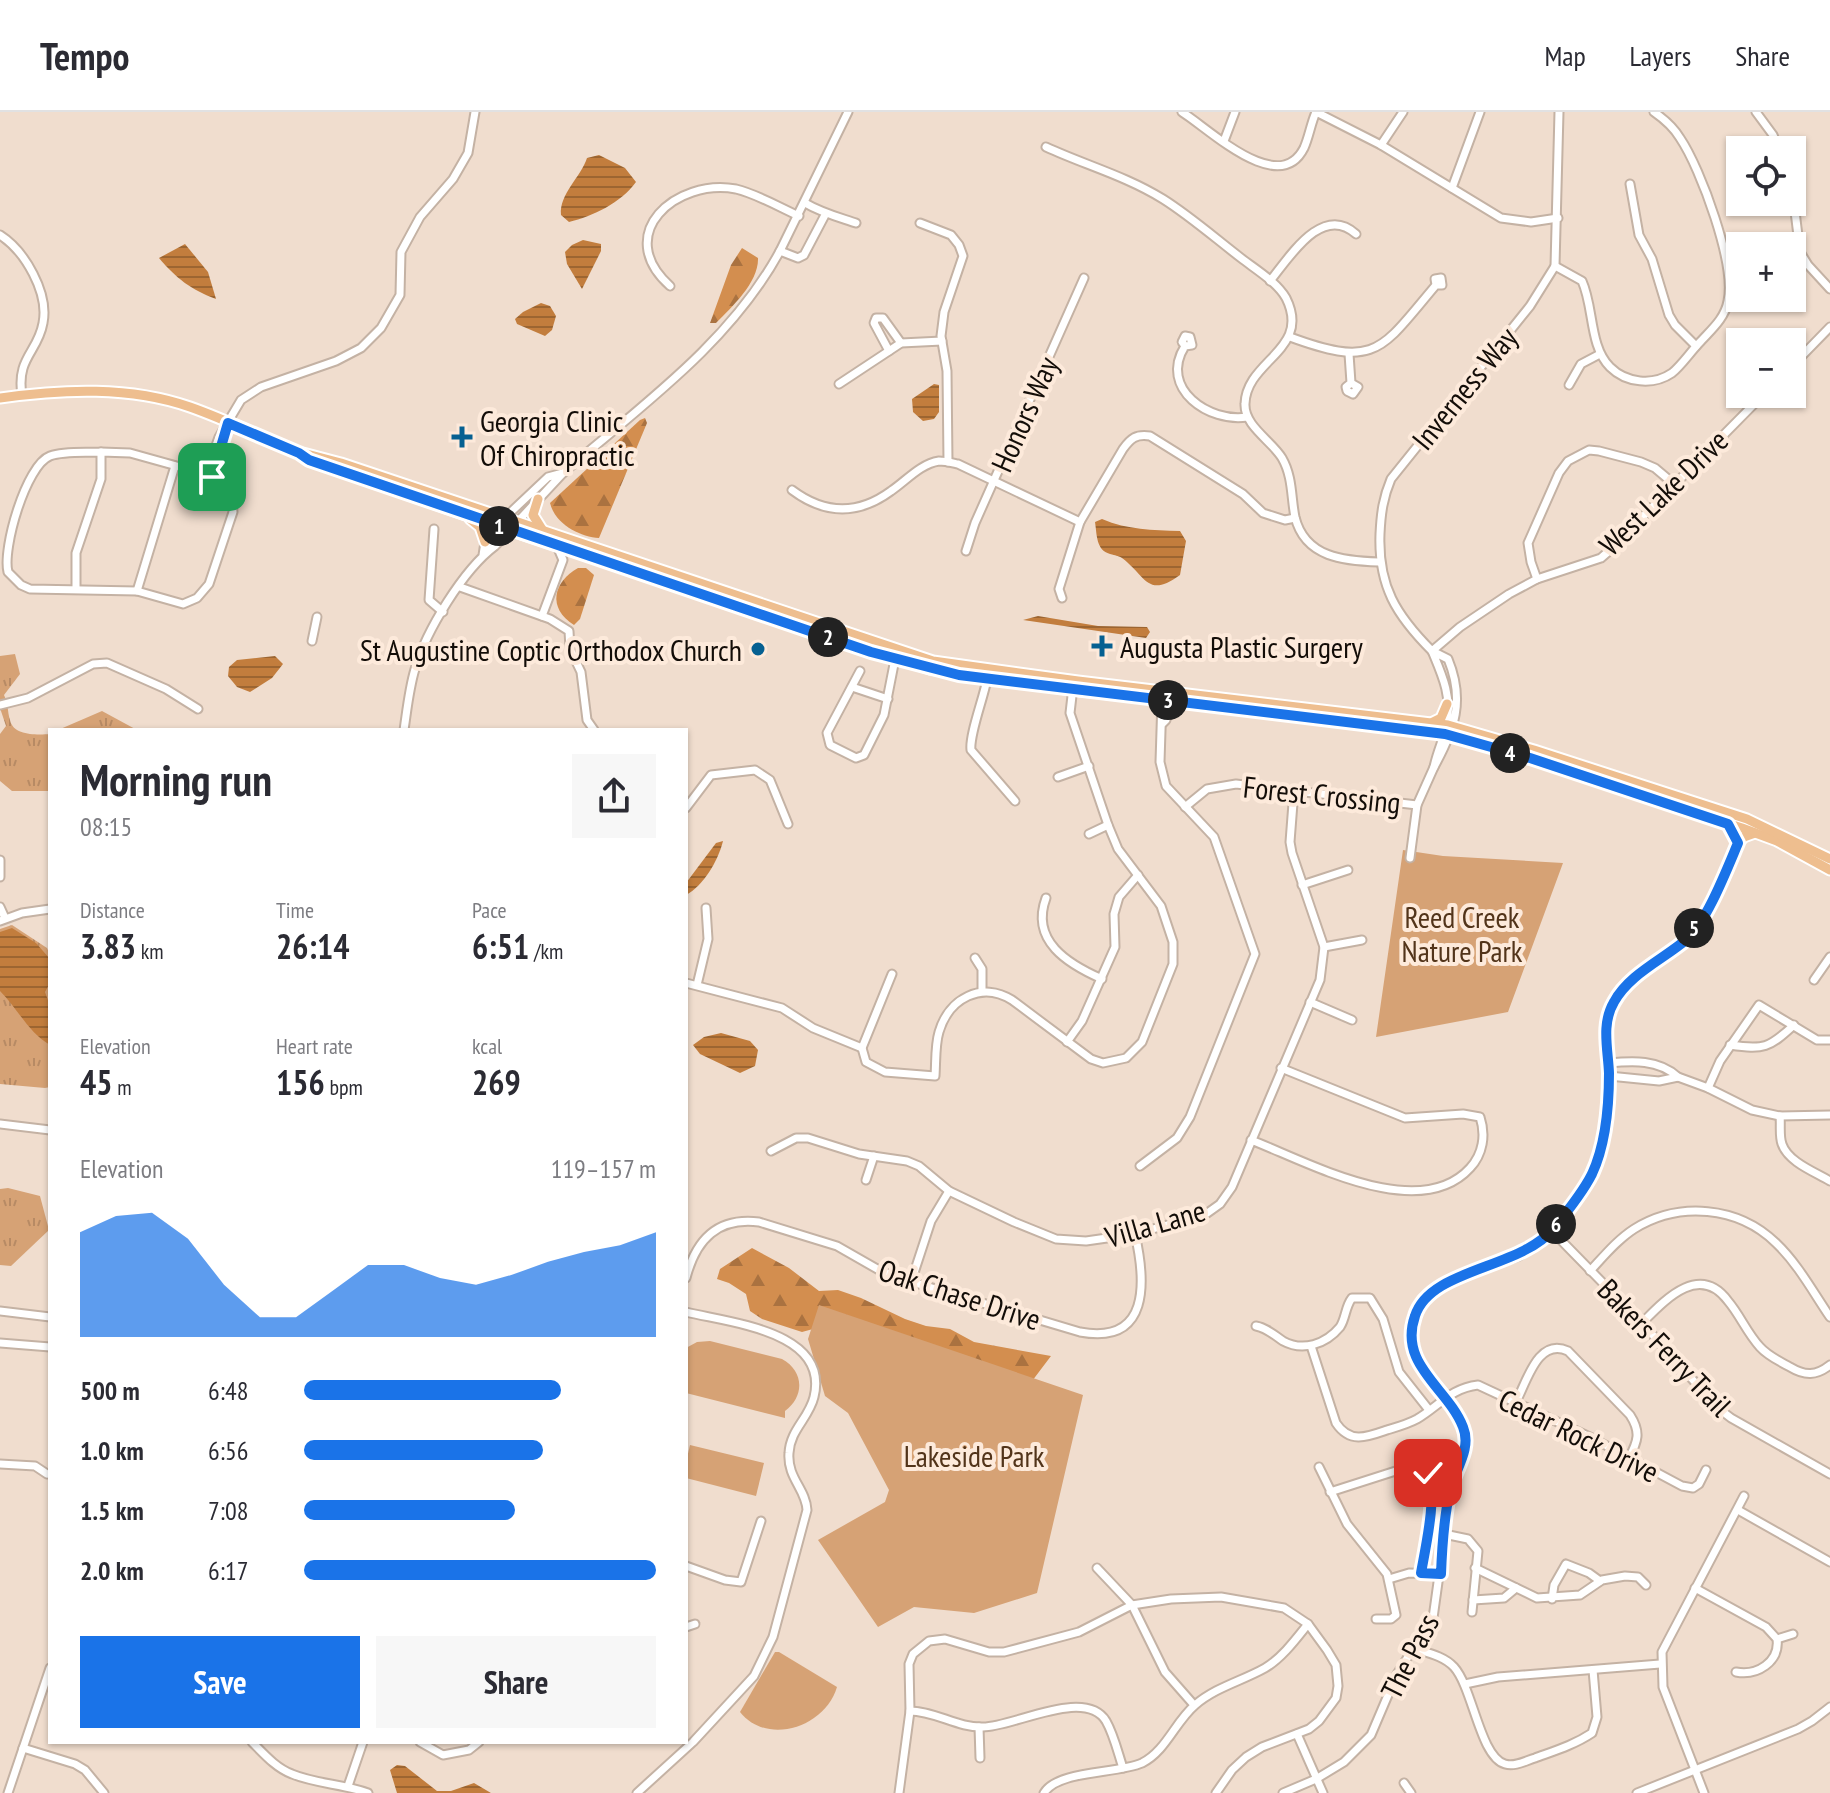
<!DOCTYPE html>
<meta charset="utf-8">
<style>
:root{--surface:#fff;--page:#f7f7f7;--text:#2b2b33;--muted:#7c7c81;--line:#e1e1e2;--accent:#1a73e8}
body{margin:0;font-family:"PT Sans Narrow",sans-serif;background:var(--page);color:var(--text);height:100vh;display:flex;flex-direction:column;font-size:30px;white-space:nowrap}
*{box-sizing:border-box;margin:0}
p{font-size:26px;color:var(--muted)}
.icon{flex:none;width:44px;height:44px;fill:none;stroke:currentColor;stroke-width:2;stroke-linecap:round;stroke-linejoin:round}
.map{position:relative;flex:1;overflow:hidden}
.side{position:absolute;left:48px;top:616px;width:640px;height:1016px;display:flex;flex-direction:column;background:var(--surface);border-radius:0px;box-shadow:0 2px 6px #0004}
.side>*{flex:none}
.tools{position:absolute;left:1726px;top:24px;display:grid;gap:16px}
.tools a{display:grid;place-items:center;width:80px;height:80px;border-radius:0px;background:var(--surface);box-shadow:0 2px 6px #0004;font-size:40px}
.pin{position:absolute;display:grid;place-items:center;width:68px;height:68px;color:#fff;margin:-34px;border-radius:16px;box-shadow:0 4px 12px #0006}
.km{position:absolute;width:40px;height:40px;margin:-20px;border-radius:50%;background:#222;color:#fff;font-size:22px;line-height:40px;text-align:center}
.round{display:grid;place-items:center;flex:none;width:84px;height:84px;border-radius:0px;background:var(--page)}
.overview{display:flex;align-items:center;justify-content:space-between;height:136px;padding:0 32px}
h1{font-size:44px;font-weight:600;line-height:60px}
.stats{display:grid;grid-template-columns:repeat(3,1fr);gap:12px;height:136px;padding:8px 32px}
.stats div{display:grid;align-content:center}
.stats b{font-size:34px;font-weight:600}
.stats small{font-size:22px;font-weight:400}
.stats p{font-size:22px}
.chart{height:224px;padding:16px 32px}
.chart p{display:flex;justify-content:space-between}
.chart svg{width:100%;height:144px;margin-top:8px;fill:var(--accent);opacity:.7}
.cta{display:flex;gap:16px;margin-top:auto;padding:16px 32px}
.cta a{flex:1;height:92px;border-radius:0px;background:var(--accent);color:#fff;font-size:32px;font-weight:600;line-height:92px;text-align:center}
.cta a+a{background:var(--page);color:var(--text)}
ul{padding:0 32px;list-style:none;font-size:26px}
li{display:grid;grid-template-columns:128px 96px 1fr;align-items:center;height:60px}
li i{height:20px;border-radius:10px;background:var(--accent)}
header{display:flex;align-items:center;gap:48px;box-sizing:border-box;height:112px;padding:0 40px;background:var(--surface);border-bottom:2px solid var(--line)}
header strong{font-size:38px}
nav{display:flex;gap:44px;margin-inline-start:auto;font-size:28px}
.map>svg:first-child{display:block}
.grass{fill:url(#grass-tufts)}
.forest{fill:url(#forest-firs)}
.green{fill:#d6a275}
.water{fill:url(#water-rules)}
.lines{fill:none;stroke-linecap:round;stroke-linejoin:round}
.minor-casing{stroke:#c4b2a4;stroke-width:11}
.major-casing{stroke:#fff;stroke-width:13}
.minor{stroke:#fff;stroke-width:7}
.major{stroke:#eebe8f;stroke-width:9}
.route-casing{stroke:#fff;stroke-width:16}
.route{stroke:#1a73e8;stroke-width:10}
.poi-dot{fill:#066091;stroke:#fdeadb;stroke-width:3}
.labels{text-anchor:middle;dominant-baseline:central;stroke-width:8;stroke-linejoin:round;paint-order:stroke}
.street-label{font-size:30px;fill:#130d08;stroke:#fdeadb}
.poi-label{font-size:30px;fill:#130d08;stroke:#fdeadb;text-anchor:start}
.park-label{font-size:30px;fill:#52341a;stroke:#fdeadb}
</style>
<header>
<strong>Tempo</strong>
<nav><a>Map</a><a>Layers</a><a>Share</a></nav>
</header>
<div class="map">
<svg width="1830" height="1681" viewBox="0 0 1830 1681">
<defs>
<pattern id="grass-tufts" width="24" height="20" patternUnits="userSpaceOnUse" patternTransform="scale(2)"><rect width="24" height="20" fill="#d6a275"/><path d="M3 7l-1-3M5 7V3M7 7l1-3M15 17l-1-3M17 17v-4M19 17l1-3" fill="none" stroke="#b78a64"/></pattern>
<pattern id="forest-firs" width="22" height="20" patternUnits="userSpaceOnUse" patternTransform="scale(2)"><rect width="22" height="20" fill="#d38e4f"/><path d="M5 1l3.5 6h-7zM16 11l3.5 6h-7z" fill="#aa7240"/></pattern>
<pattern id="water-rules" width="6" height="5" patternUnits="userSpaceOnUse" patternTransform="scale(2)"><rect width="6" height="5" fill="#c27d3d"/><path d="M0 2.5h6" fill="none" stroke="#9c6531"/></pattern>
</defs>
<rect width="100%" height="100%" fill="#f0ddce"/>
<g class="grass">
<path d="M15,542L20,562L4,583C9,594 7,598 10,608C13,624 38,623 50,622V679H12L0,669V622L6,614L0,596V544Z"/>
<polygon points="102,599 137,618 58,618"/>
<polygon points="12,813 47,836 50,843 50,975 45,976 0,972 0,817"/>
<polygon points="8,1076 40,1084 49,1118 11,1154 0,1153 0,1077"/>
</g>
<g class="forest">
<path d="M742,136L758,146C759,170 732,195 716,211H710L731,153Z"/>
<path d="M645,306L647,311L599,426C580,425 555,412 550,391L640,308Z"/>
<path d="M578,456H586L594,463L580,507L574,513C547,496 553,470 578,456Z"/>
<polygon points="752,1136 789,1156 819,1179 838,1178 861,1186 905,1207 926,1214 950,1217 974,1230 1051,1244 1007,1302 824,1214 802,1220 762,1207 750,1199 746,1182 729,1171 717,1167 720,1157"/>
</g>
<g class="green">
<polygon points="1403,738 1443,744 1563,751 1508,900 1376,925"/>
<polygon points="819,1193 1083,1283 1037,1481 974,1501 914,1495 878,1515 818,1428 885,1390 889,1378 848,1301 825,1284 808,1227"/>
<path d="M710,1229L782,1247C804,1259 805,1284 785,1299V1306L686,1281V1236L697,1230Z"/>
<polygon points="690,1333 764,1351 756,1384 686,1366 686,1350"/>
<path d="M775,1540H779L837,1575C826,1614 768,1635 740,1600Z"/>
</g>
<g class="water">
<path d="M599,43L625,56L636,70C621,91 593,104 569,110L561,103C559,82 581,65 587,46Z"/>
<polygon points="583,128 601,132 601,139 582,177 567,152 565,140 572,133"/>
<path d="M185,132L208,160L216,187C191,178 176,166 159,146Z"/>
<polygon points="541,191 550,194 556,204 552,218 545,224 517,212 515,207 523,200"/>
<polygon points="934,272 939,273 939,300 934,307 923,309 913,300 912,287"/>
<path d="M1102,407C1128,418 1152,418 1180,419L1186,429L1180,463C1147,487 1146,464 1122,446C1117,443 1116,444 1110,442C1096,438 1097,423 1095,410Z"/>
<polygon points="1038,504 1098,514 1147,515 1150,520 1146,526 1023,508"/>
<polygon points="275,544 283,552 272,566 250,580 237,575 228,564 229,555 237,548"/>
<path d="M723,729C718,749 704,773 686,783V771L716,731Z"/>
<path d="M12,816L36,831L50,847V871L45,880L50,894V933C28,920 18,897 0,879V820Z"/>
<polygon points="721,921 750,929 758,938 755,954 740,961 700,942 693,933 704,925"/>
<polygon points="397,1653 405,1654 437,1679 451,1679 474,1671 491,1681 397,1681 390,1658"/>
</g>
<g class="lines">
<defs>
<g id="minor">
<path d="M1182,0C1208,16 1279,86 1304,36C1309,25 1311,11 1316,0"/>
<polyline points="1316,0 1381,33 1501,106 1531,110 1558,106"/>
<path d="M1559,0L1555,154L1530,194L1391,367C1383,386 1381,401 1380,422C1378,474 1396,503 1432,539L1460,515L1509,482L1537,467L1601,446L1609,439L1764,282"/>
<polyline points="1756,0 1773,23 1779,38"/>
<polyline points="1224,29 1235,0"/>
<polyline points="1381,33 1403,0"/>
<path d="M1046,35C1085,53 1126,64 1163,87C1190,104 1215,126 1241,146C1255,157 1277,170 1286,186C1312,238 1246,248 1245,292C1244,314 1272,329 1282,346C1293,365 1291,386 1295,405C1305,446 1345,449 1379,450"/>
<polyline points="1630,72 1639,123 1652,147 1669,203 1675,213 1696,234"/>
<polyline points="1792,75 1800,140 1808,153 1830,177"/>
<polyline points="1452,76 1480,0"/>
<path d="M805,91C822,101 838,105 856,111"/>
<polyline points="920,111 951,123 959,133 963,144 944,200 941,224 947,259 948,350"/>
<path d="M0,123C25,139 49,181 43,211C38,240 16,246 22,283"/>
<polyline points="780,139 798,146 804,143 825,103"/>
<path d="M1555,154L1582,169C1594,195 1589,234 1610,255C1626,271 1653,274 1672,261C1682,253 1691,239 1701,229C1712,217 1725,206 1728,189C1736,153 1701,57 1680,26C1674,16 1664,7 1654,0"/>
<path d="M1270,169C1289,146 1322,91 1356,122"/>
<path d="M670,174C612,122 676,66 736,77C757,82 779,95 799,104"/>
<path d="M1290,225C1377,257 1381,238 1436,173H1442L1441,166L1435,167L1436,173"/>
<path d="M1185,234L1192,233L1190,225L1185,224L1182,230L1185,234C1158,277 1210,311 1247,305"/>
<polyline points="889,239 874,211 876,206 883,206 901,231"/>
<polyline points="1349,242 1351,271 1346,275 1347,279 1353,282 1358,275 1351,271"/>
<polyline points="1792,254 1830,215"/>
<polyline points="839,272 901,231 942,229"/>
<polyline points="1569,273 1581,252 1600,242"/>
<path d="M101,340L130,341L209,363L224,373L232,386L233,400L209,472L197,486L183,492L137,479L30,477L21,473L8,460C2,437 26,353 50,344C65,339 85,341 101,340Z"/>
<path d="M563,361C641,294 730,231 780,139L848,0"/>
<polyline points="206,362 219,325 241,288 261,275 336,249 361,236 381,216 400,183 401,140 420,105 453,67 468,41 475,0"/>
<polyline points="212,365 226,325 225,319"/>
<path d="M792,378C824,402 857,404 891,379C906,369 920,352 939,349C945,349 953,351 958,352L1080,410"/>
<polyline points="434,417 429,488 443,500"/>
<polyline points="966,439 975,411 1084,166"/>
<polyline points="1537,467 1531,450 1528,431 1559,361 1568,349 1589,338 1599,339 1641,350 1655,356 1674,372"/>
<polyline points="460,475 550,507 569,519 570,537 581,560 587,608 594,618"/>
<polyline points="76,477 76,441 101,367 101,340"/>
<polyline points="137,479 175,354"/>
<path d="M1062,486L1059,477L1080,410L1123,337C1131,326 1136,322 1150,324L1243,382L1263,401L1285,408L1295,406"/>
<polyline points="542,504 563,448 557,434"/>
<polyline points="312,529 317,505"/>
<path d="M1432,539L1448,547C1465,588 1455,617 1434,655C1437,640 1444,626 1447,612C1452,584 1442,563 1432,539Z"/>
<polyline points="860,559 827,621 830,633 856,646 864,643 884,603 895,547"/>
<path d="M987,567C984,585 969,623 971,638L1015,689"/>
<polyline points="852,575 888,587"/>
<polyline points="0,593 28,586 93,552 107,551 166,577 198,597"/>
<polyline points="1163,611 1166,608 1170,588"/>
<path d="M404,618C407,598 409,577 415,557C426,519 463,458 495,434L563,361L548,365L513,398L485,430L483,443"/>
<polyline points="1058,665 1089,654"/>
<polyline points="1185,695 1207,677 1236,672 1417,693"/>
<polyline points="686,696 711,663 755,658 770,668 788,712"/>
<polyline points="1089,722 1108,713"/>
<polyline points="1410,746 1417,693 1434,655"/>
<polyline points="0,748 0,765"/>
<polyline points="1302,773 1348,758"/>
<path d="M1046,786C1030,829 1068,852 1102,867"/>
<polyline points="0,795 5,806"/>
<polyline points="0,809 22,801 50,797"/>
<polyline points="1324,835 1362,828"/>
<polyline points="975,846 982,857 982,879"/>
<path d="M892,862L862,936L866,950L885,960L935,964C936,950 935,933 939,920C949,886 982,869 1012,888L1091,947L1103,951L1126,946L1142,930L1173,852V830L1161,794L1118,737L1108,713L1070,601L1073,575"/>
<polyline points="1814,868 1830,845"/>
<polyline points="686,871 782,896 813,916 862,936"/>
<polyline points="697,873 708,827 706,796"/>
<polyline points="1310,890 1352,908"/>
<polyline points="1067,930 1082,909 1115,835 1114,802 1119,785 1138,763"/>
<path d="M1730,933C1764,938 1769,936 1794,913"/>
<path d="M1608,951C1633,949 1658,947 1678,965"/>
<polyline points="1609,964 1659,969 1678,965 1708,976 1752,998 1780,1004 1830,1003"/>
<polyline points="1708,976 1720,949 1759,893 1817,928 1830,928"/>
<path d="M1780,1004C1781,1012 1779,1024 1782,1032C1788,1050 1815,1060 1830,1069"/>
<polyline points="0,1012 50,1018"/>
<path d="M1251,1028C1308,1050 1419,1112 1470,1056C1483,1042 1486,1023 1480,1005L1463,1002L1405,1006L1281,956"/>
<polyline points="771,1039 796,1026 808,1026 859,1042 907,1049 919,1054 949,1079 1014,1110 1056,1127 1086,1129 1135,1122 1206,1102 1220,1092 1232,1075 1320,868 1324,835 1292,741 1290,730 1294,678"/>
<polyline points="1140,1054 1177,1026 1190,1005 1255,842 1214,725 1166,674 1160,650 1162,587"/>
<polyline points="866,1068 874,1044"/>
<polyline points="1552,1119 1642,1211 1718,1296 1731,1306 1830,1362"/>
<path d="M1590,1159C1604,1144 1617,1128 1634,1117C1679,1089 1738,1094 1776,1131C1798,1152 1813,1180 1830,1205"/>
<path d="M686,1166C696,1127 718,1105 759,1110L837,1134L879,1158L902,1167L1080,1220C1150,1233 1146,1170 1135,1122"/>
<polyline points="911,1170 931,1109 949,1079"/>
<polyline points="0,1199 50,1205"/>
<path d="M1642,1211C1664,1189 1699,1150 1728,1189C1740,1203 1747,1221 1760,1235C1768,1244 1779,1249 1790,1255C1805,1264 1816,1264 1830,1253"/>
<path d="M1256,1214C1267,1216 1274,1223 1283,1229C1303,1240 1326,1232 1340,1215C1346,1206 1345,1195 1352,1186H1370L1383,1207L1399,1260L1429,1298"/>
<polyline points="0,1231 50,1235"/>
<path d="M1311,1234L1336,1311C1350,1332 1367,1325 1387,1318C1397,1315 1408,1312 1417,1307C1439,1294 1451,1276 1478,1273L1592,1326L1682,1374L1693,1376L1699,1372L1706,1358"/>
<path d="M1516,1290C1527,1269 1538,1225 1568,1239L1630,1303C1641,1320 1638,1329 1629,1346"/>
<polyline points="0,1352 35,1354 47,1362"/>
<polyline points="1319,1355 1347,1412 1387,1462 1396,1503 1391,1507 1376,1507"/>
<path d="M1330,1380L1405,1356H1424C1442,1374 1426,1438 1421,1461"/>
<polyline points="1738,1398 1830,1450"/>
<polyline points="1444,1422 1468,1427 1478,1439 1472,1500"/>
<polyline points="686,1454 725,1468 741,1470 761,1409"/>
<polyline points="1097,1456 1132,1493 1165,1560 1194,1593"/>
<polyline points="1475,1456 1537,1486 1580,1483 1602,1468 1625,1464 1638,1465 1646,1473"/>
<polyline points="1389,1467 1409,1461 1441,1462"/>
<path d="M1695,1476L1766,1515L1777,1527C1780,1550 1757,1564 1736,1560"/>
<polyline points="1552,1487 1554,1473 1566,1452 1589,1461 1600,1469"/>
<polyline points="1473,1488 1504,1486 1516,1476"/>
<polyline points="686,1515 695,1512"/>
<polyline points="1777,1527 1793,1522"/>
<path d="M1415,1537C1428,1541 1444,1544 1454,1555C1473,1576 1480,1645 1505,1652C1515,1655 1525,1649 1535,1646C1554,1639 1574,1633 1592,1621L1597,1605L1593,1558"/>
<polyline points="1465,1572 1498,1565 1660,1552"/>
<path d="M910,1599C935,1599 958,1616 983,1615C1014,1615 1085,1575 1106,1609C1114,1623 1118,1641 1123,1656"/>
<polyline points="979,1615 980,1646"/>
<polyline points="1297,1622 1323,1681"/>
<path d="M252,1630C264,1642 276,1656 292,1662C316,1672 344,1672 368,1681"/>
<polyline points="420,1630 443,1643 469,1638 479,1630"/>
<polyline points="23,1636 75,1652 85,1658 104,1681"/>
<polyline points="1404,1671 1411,1681"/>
<polyline points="348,1674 363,1630"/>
<polyline points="8,1681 50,1556"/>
<path d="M637,1681L693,1630L754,1564L773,1525L807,1398C806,1377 787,1366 789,1341C790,1318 809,1306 814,1285C830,1219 730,1211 686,1200"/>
<polyline points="899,1681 910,1599 909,1552 913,1542 929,1529 945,1527 989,1540 1004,1540 1079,1520 1132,1493 1171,1487 1221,1485 1284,1496 1308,1512 1327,1538 1336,1553 1338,1574 1336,1586 1319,1609 1309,1617 1262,1635 1246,1645 1232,1658 1216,1681"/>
<path d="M1044,1681C1058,1658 1117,1662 1142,1651C1166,1639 1175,1610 1195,1593C1216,1575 1242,1569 1265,1556C1282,1546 1296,1527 1308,1512"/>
<polyline points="1283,1681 1316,1667 1344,1650 1371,1623 1397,1562 1433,1506 1451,1377 1463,1344 1466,1324 1463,1313 1421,1258 1415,1244 1412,1226 1413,1208 1419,1191 1432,1180 1467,1162 1519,1144 1533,1134 1552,1119 1592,1061 1606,1015 1609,964 1605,921 1614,890 1631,870 1690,824 1721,773 1744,712"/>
<polyline points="1637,1681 1798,1617 1812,1609 1830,1595"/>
<polyline points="1704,1681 1663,1575 1662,1540 1744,1384"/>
</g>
<g id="major">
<path d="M0,286C63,277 130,274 190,295C227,308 263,326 299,341L309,348L503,416L930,557L1072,578L1356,609L1445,622L1530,646L1742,716L1777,729L1830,758"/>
<polyline points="303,341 341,351 933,549 1078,569 1448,613 1534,638 1747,707 1830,747"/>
<polyline points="538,387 533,403 543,419"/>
<polyline points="470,407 480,415 485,430"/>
<polyline points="1433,610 1441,606 1447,592"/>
<polyline points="1728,712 1738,731 1744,725 1755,721"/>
</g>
</defs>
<use href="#minor" class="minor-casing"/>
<use href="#major" class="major-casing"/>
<use href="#minor" class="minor"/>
<use href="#major" class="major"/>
</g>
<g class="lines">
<defs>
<path id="route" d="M212,365L228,311L299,341L309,348L871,540L959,563L1445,622L1530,646L1728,712L1738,731C1727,757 1707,809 1687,827C1664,847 1629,862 1614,890C1601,912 1608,937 1609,961C1609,994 1606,1032 1592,1062C1583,1080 1567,1100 1554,1116C1521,1157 1430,1156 1415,1204C1398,1253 1448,1276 1463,1315C1472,1337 1455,1358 1450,1378C1444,1405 1442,1435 1441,1462L1421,1461C1425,1438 1438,1381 1428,1361"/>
</defs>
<use href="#route" class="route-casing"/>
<use href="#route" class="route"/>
</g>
<g class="poi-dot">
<path d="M458 313h8v8h8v8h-8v8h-8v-8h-8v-8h8z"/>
<path d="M1098 522h8v8h8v8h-8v8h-8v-8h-8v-8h8z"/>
<circle cx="758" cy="537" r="8"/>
</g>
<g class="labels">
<g class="street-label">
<text transform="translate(1464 276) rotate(-51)">Inverness Way</text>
<text transform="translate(1024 302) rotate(-66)">Honors Way</text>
<text transform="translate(1663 380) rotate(-44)">West Lake Drive</text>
<text transform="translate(1322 682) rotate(6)">Forest Crossing</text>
<text transform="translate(1155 1111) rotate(-16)">Villa Lane</text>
<text transform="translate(960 1182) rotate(18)">Oak Chase Drive</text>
<text transform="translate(1665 1235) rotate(46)">Bakers Ferry Trail</text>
<text transform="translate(1579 1323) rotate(26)">Cedar Rock Drive</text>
<text transform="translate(1409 1544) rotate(-63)">The Pass</text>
</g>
<g class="poi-label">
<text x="480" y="308">Georgia Clinic<tspan x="480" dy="34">Of Chiropractic</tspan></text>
<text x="1120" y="534">Augusta Plastic Surgery</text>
<text x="742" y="537" text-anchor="end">St Augustine Coptic Orthodox Church</text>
</g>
<g class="park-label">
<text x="1462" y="804">Reed Creek<tspan x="1462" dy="34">Nature Park</tspan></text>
<text x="974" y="1343">Lakeside Park</text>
</g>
</g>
</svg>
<div class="tools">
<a><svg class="icon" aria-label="locate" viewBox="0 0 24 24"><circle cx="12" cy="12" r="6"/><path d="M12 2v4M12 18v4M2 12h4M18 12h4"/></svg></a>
<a>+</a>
<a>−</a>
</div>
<div class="pin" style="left:212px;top:365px;background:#1e9e55"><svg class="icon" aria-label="arrive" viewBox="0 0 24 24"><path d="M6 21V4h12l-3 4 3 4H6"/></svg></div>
<div class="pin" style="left:1428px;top:1361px;background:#d93025"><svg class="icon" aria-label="check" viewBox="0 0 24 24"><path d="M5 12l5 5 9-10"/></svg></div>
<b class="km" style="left:499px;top:414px">1</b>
<b class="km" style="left:828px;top:525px">2</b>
<b class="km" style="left:1168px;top:588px">3</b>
<b class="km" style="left:1510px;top:641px">4</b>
<b class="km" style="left:1694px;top:816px">5</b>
<b class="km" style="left:1556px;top:1112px">6</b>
<section class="side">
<div class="overview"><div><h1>Morning run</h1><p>08:15</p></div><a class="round"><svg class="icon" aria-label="share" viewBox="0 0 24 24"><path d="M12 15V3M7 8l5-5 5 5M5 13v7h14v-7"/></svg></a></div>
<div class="stats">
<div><p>Distance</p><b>3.83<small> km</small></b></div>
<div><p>Time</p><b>26:14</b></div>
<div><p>Pace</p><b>6:51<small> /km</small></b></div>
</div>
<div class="stats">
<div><p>Elevation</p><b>45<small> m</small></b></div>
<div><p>Heart rate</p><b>156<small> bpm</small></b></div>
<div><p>kcal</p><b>269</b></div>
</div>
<div class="chart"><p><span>Elevation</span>119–157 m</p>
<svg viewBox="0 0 160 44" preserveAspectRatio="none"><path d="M0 44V12L10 7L20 6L30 14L40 28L50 38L60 38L70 30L80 22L90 22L100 26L110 28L120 25L130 21L140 18L150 16L160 12V44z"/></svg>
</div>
<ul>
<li><b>500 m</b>6:48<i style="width:73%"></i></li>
<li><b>1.0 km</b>6:56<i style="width:68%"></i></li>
<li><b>1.5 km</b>7:08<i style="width:60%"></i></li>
<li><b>2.0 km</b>6:17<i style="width:100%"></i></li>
</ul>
<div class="cta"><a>Save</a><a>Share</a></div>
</section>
</div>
